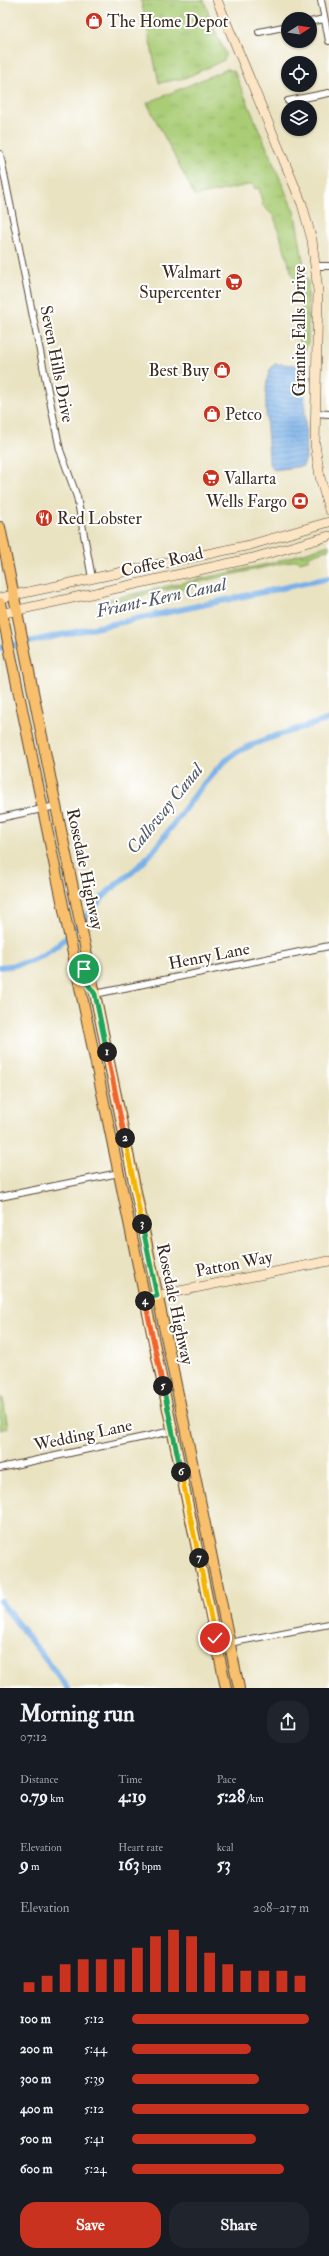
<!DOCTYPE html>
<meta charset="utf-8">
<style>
:root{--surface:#171b24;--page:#20242c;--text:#f1f3f6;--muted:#9ea1a6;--accent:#c8321e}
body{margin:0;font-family:"IM FELL Double Pica",serif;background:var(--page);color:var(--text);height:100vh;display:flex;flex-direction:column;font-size:15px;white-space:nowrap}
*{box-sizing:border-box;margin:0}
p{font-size:13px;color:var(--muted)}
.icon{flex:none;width:22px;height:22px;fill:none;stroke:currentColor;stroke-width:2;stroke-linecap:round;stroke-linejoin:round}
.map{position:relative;height:1688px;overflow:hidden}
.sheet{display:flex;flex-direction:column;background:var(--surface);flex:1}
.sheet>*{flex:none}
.needle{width:26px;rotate:78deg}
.fabs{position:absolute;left:281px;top:12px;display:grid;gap:8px}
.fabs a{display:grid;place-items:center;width:36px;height:36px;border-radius:50%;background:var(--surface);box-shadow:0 1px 3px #0004;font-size:20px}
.pin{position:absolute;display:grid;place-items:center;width:34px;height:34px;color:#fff;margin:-17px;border:2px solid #fff;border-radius:50%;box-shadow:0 1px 4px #0007}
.km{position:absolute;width:20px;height:20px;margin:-10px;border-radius:50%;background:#222;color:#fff;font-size:11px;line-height:20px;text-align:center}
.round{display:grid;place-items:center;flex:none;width:42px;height:42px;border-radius:16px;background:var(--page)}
.head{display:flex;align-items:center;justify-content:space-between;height:68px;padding:0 20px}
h1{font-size:22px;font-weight:700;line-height:30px}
.metrics{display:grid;grid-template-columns:repeat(3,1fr);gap:6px;height:68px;padding:4px 20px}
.metrics div{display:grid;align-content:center}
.metrics b{font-size:17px;font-weight:700}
.metrics small{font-size:11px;font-weight:400}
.metrics p{font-size:11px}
.chart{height:112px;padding:8px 20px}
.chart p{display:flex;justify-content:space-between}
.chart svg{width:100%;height:72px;margin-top:4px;stroke:var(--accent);stroke-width:6}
.action{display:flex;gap:8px;margin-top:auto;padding:8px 20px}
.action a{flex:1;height:46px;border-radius:16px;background:var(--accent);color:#fff;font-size:16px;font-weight:700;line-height:46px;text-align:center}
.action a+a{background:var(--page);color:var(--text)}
ul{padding:0 20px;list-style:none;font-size:13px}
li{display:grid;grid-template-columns:64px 48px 1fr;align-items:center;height:30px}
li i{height:10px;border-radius:5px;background:var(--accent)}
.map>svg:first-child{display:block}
.grass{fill:url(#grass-tufts);stroke:#727b4a}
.garden{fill:#a9cc75;stroke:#727b4a}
.water{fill:url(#water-rules);stroke:#5a6d83}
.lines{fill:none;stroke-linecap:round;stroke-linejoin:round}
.canal{stroke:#79b0e8;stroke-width:6}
.street-casing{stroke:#554637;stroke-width:8}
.secondary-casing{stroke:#554637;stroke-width:10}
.primary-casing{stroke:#554637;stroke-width:12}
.street{stroke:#fff;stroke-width:6}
.secondary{stroke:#fce5c4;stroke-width:9}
.primary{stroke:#f8bf6c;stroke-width:10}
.split-1-casing{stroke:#fff;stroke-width:8}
.split-2-casing{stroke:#fff;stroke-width:8}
.split-3-casing{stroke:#fff;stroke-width:8}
.split-4-casing{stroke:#fff;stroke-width:8}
.split-5-casing{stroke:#fff;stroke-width:8}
.split-6-casing{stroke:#fff;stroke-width:8}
.split-7-casing{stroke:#fff;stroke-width:8}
.split-8-casing{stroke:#fff;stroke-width:8}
.split-1{stroke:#22a559;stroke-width:5}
.split-2{stroke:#f0652b;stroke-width:5}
.split-3{stroke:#f5b400;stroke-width:5}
.split-4{stroke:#22a559;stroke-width:5}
.split-5{stroke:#f0652b;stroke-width:5}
.split-6{stroke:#22a559;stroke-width:5}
.split-7{stroke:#f5b400;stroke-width:5}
.split-8{stroke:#f5b400;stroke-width:5}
.labels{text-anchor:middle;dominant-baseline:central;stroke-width:4;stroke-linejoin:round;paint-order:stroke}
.poi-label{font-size:17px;fill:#3b2a1e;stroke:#fff;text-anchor:start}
.street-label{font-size:17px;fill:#3b2a1e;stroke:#fff}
.water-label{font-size:18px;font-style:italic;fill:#515965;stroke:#fff}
</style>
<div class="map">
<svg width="329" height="1688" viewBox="0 0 329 1688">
<defs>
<pattern id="grass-tufts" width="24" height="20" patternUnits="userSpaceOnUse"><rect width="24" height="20" fill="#a9cc75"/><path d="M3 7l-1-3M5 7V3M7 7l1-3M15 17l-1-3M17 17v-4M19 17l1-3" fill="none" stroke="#92af65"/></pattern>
<pattern id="water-rules" width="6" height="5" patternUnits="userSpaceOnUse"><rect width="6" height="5" fill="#79b0e8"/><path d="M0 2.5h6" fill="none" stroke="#648fbb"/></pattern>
</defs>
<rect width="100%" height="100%" fill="#fff"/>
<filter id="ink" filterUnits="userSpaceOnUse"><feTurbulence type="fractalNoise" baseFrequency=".025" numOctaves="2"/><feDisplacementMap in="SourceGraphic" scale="8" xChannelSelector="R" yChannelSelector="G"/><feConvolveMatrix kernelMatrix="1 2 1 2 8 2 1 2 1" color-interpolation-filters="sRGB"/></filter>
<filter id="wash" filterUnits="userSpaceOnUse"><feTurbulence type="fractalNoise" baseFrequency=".012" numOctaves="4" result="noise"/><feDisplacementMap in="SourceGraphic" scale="16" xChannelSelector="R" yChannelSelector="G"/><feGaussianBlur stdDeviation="0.9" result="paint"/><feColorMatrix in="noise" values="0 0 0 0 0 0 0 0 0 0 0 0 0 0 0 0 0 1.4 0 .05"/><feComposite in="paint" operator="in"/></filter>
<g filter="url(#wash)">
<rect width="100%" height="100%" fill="#eae3c2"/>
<g class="grass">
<polygon points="141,0 204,0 213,27 226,54 224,60 185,78 159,83"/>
<polygon points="227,69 234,71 295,214 306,278 308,281 308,343 304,352 298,352 302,306 274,216 263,206 259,188 255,189 253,184 195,196 147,103"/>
<polygon points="329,545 329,549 309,556 310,559 300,562 297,560 195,583 195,586 181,589 179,587 124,600 107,601 110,599 272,563"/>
</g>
<polygon class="garden" points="0,1397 3,1399 8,1428 0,1430"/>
<path class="water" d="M275,364L304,365L306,458L303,466L274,470L269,464C270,444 258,374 275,364Z"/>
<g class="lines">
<g class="canal">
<polyline points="0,648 329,578"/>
<path d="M0,967C53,963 71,932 104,896C117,882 135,872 147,858C175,826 198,784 230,757C250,741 303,728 329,719"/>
<polyline points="0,1601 68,1688"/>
</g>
</g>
</g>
<g filter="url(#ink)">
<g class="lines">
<defs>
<g id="street">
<polyline points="321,0 329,41"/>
<polyline points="310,22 324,19"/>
<polyline points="259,32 288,26"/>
<polyline points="288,101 329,93"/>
<polyline points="0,154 60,450 77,497 92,578"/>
<polyline points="316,266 329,266"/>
<polyline points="315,413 329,414"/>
<polyline points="0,818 56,806"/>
<polyline points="95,994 329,946"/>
<polyline points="0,1197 119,1173"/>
<polyline points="0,1468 172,1431"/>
<polyline points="229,1643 329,1624"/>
</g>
<g id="secondary">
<polyline points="217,0 302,204 312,240 318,291 315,444 320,477 329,510"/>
<polyline points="0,598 250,545 329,522"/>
<polyline points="0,614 253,558 329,536"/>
<polyline points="145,1298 329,1261"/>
</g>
<g id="primary">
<polyline points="0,527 56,806 239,1688"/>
<polyline points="0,603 226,1688"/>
</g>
</defs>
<use href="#street" class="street-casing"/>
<use href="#secondary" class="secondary-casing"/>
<use href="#primary" class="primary-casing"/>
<use href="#street" class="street"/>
<use href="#secondary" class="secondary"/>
<use href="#primary" class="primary"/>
</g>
</g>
<g class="lines" filter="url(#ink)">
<defs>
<polyline id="split-1" points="84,969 87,983 95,994 107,1052"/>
<polyline id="split-2" points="107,1052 125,1138"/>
<polyline id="split-3" points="125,1138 142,1224"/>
<polyline id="split-4" points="142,1224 157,1296 145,1298 145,1301"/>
<polyline id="split-5" points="145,1301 163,1386"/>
<polyline id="split-6" points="163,1386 181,1472"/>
<polyline id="split-7" points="181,1472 199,1558"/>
<polyline id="split-8" points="199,1558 215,1638"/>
</defs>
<use href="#split-1" class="split-1-casing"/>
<use href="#split-2" class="split-2-casing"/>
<use href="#split-3" class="split-3-casing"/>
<use href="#split-4" class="split-4-casing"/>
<use href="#split-5" class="split-5-casing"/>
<use href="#split-6" class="split-6-casing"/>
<use href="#split-7" class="split-7-casing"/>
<use href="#split-8" class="split-8-casing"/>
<use href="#split-1" class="split-1"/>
<use href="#split-2" class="split-2"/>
<use href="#split-3" class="split-3"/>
<use href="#split-4" class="split-4"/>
<use href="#split-5" class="split-5"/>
<use href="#split-6" class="split-6"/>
<use href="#split-7" class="split-7"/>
<use href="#split-8" class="split-8"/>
</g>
<defs>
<symbol id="shop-disc" viewBox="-11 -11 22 22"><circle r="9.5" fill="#c8321e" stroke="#fff"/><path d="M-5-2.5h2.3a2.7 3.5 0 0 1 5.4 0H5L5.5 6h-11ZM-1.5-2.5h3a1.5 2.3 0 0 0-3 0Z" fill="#fff"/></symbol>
<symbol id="supermarket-disc" viewBox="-11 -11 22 22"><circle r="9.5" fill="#c8321e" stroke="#fff"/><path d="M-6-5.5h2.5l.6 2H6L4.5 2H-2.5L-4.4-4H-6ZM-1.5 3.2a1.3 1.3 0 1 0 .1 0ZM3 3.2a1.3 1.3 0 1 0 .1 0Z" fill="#fff"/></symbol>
<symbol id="bank-disc" viewBox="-11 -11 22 22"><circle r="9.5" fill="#c8321e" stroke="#fff"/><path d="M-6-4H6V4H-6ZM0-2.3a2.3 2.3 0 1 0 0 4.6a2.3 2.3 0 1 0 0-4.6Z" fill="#fff"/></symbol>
<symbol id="restaurant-disc" viewBox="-11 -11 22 22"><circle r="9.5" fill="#c8321e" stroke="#fff"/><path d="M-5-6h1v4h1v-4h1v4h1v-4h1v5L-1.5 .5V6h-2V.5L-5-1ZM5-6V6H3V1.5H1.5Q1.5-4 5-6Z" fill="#fff"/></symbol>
</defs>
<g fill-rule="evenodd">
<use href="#shop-disc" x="84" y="11" width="20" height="20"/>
<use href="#supermarket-disc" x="224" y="272" width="20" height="20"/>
<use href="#shop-disc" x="212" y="360" width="20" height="20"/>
<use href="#shop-disc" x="202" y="404" width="20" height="20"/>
<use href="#supermarket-disc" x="201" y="468" width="20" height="20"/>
<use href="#bank-disc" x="290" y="491" width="20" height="20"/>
<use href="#restaurant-disc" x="34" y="508" width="20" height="20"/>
</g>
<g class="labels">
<g class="poi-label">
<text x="107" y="21">The Home Depot</text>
<text x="221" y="272" text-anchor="end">Walmart<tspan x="221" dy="20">Supercenter</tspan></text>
<text x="209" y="370" text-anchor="end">Best Buy</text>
<text x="225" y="414">Petco</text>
<text x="224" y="478">Vallarta</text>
<text x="287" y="501" text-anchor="end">Wells Fargo</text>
<text x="57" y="518">Red Lobster</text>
</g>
<g class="street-label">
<text transform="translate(299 331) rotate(-90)">Granite Falls Drive</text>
<text transform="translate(57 364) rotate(79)">Seven Hills Drive</text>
<text transform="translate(162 562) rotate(-13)">Coffee Road</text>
<text transform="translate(85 869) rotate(78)">Rosedale Highway</text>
<text transform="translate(209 956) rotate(-11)">Henry Lane</text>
<text transform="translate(234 1264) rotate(-11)">Patton Way</text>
<text transform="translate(175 1304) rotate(78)">Rosedale Highway</text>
<text transform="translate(83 1435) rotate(-12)">Wedding Lane</text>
</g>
<g class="water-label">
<text transform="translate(161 598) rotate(-12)">Friant-Kern Canal</text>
<text transform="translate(165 809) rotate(-51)">Calloway Canal</text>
</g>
</g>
</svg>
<div class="fabs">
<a><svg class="needle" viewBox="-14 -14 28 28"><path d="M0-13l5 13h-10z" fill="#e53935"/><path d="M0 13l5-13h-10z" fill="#9ea1a6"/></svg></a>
<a><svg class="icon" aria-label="locate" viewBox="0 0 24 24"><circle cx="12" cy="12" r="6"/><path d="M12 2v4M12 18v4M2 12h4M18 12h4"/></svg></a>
<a><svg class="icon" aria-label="layers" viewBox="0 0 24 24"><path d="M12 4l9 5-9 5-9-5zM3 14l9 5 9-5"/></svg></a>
</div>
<div class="pin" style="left:84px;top:969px;background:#1e9e55"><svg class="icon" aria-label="arrive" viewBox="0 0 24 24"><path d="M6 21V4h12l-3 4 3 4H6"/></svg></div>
<div class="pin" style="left:215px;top:1638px;background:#d93025"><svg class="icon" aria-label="check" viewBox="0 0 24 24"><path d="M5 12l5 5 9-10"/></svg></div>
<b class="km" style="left:107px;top:1052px">1</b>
<b class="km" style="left:125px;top:1138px">2</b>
<b class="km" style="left:142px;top:1224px">3</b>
<b class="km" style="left:145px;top:1301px">4</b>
<b class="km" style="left:163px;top:1386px">5</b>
<b class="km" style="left:181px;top:1472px">6</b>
<b class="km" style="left:199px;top:1558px">7</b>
</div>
<section class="sheet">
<div class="head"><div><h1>Morning run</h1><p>07:12</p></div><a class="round"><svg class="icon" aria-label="share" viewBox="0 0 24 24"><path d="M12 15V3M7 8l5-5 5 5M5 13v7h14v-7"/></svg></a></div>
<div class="metrics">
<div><p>Distance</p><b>0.79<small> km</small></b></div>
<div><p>Time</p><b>4:19</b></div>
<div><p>Pace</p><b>5:28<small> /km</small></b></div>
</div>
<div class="metrics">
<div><p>Elevation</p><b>9<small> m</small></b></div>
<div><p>Heart rate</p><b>163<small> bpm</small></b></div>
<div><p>kcal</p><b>53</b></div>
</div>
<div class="chart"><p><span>Elevation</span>208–217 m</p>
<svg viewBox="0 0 160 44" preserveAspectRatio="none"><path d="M5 44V38M15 44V34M25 44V27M35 44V24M45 44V24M55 44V24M65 44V17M75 44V10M85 44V6M95 44V10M105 44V20M115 44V27M125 44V31M135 44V31M145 44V31M155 44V34"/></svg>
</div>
<ul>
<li><b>100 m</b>5:12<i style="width:100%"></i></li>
<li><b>200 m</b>5:44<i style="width:67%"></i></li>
<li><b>300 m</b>5:39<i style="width:72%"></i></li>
<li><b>400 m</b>5:12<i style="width:100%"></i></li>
<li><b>500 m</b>5:41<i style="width:70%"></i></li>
<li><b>600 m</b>5:24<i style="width:86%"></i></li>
</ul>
<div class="action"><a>Save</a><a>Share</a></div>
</section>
